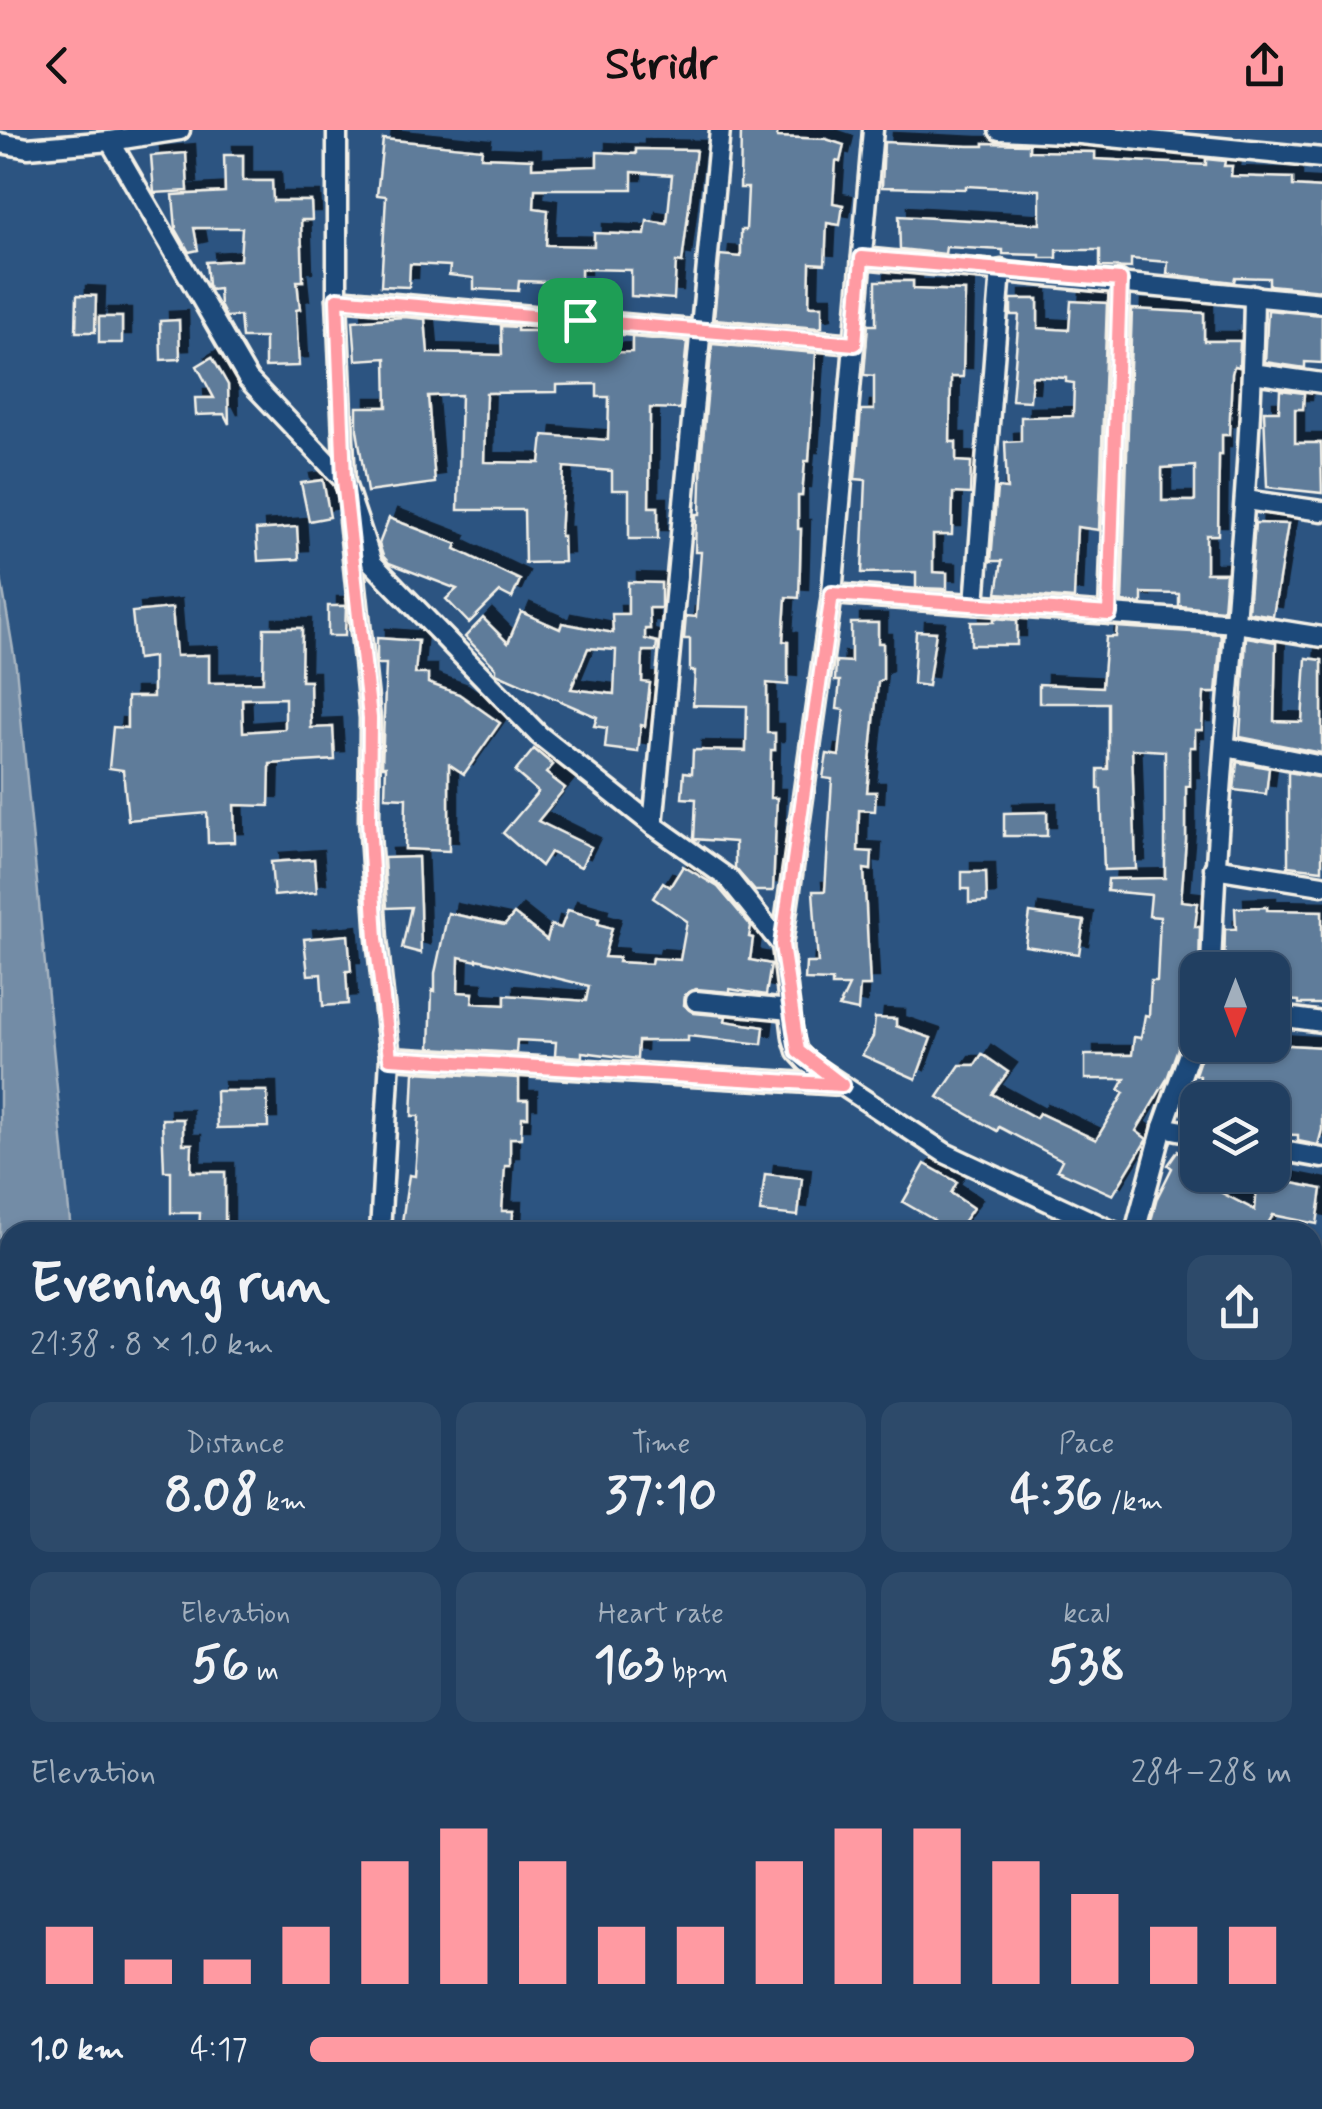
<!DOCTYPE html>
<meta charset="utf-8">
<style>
:root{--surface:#213f61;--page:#2d4a6a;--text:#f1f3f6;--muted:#a2afbd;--line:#3e5876;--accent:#ff9aa2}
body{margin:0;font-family:Mynerve,sans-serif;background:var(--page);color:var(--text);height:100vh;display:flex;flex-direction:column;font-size:38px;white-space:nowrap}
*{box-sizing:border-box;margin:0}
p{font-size:32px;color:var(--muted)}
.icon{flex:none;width:55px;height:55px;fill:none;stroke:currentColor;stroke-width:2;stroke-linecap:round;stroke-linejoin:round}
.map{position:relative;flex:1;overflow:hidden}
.panel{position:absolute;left:0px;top:1092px;width:1322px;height:888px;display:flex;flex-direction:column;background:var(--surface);border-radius:30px 30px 0 0;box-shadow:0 2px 8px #0004,0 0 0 2px var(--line)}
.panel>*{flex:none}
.needle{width:65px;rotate:180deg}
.tools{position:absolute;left:1180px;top:822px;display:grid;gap:20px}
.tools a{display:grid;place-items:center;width:110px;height:110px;border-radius:20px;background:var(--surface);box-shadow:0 2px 8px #0004,0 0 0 2px var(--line);font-size:50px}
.pin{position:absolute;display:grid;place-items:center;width:85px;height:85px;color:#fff;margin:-42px;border-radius:20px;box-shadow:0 5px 15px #0006}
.round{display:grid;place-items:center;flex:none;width:105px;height:105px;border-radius:20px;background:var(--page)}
.summary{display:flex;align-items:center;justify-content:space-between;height:170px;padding:0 30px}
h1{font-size:55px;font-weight:700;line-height:75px}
.metrics{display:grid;grid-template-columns:repeat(3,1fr);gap:15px;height:170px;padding:10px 30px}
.metrics div{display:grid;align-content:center;border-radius:20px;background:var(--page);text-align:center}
.metrics b{font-size:50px;font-weight:700}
.metrics small{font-size:28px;font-weight:400}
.metrics p{font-size:28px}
.chart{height:280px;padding:20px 30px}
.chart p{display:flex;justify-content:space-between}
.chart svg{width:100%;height:180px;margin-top:10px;stroke:var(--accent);stroke-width:6}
ul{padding:0 30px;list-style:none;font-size:32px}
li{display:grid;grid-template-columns:160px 120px 1fr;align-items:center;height:75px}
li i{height:25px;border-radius:12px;background:var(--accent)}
header{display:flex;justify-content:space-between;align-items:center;height:130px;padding:0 30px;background:var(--accent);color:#111;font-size:45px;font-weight:700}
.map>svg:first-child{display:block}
.water{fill:#738ca6;stroke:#a7b4c0;stroke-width:2.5}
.building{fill:#5e7b9a;stroke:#f4f1e8;stroke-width:2.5;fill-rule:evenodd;filter:url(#shadow)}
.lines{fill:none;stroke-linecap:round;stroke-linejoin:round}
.minor-casing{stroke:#f4f1e8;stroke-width:25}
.secondary-casing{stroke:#f4f1e8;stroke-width:30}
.minor{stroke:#1f4a7a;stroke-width:18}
.secondary{stroke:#1f4a7a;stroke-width:22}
.route-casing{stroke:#fff;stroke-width:20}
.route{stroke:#ff9aa2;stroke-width:12}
</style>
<header><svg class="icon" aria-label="back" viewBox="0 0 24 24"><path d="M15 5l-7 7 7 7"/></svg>Stridr<svg class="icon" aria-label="share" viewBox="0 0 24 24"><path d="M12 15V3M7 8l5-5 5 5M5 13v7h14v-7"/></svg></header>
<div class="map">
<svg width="1322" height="1979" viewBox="0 0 1322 1979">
<defs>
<filter id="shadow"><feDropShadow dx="9" dy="-9" stdDeviation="0" flood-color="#0009"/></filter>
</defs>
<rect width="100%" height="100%" fill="#2c5481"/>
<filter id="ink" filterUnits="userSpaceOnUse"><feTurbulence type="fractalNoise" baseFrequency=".01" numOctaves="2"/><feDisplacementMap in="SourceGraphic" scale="20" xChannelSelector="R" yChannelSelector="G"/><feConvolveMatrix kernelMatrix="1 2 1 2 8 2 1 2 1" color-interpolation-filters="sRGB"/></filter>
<g filter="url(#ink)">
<g class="water">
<polygon points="0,442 16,537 71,1102 10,1102 10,1612 0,1611"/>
<polygon points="10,1832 10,1970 159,1970 160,1979 0,1979 0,1838"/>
</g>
<g class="building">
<polygon points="741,0 777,0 777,7 826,9 844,15 840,32 836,31 833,73 843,75 840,95 827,93 825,134 810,133 809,176 822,176 822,197 818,198 714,189 720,125 741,127 741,100 746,100 748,58 740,58"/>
<path d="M383,9L482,19L481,27L532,29V38L597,36V22L636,24V19L696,20L682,133L676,132L674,169L631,166V140L581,139V153L519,151L518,161L474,159V148L449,145L450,136L410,134L409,157L381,156L386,66L377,65ZM632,42L672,45L667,94L647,91L645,105L594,103V116L546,115L548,80L534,78L535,59H632Z"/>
<polygon points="884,12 968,16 984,16 984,13 1029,14 1029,21 1095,22 1095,29 1206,35 1206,29 1225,31 1224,36 1232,36 1231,46 1293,48 1293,56 1322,58 1322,160 1269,155 1269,148 1235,147 1234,152 1167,144 1168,132 1131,129 1131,138 1100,137 1100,120 1057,120 1057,128 1040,128 1040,125 1003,124 1003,120 946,117 945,124 900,119 899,86 1040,94 1040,60 966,56 966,59 882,57"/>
<polygon points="186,23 188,61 154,63 151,26"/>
<polygon points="224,25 243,25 243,51 272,51 273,71 311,71 312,90 301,90 303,151 297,151 300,179 296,180 299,236 265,237 265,208 242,208 240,186 226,187 220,175 219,159 211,160 208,155 206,132 240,130 242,98 194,98 198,120 189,122 176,99 173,65 225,62"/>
<polygon points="876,151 913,151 913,159 965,161 963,247 951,247 950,312 956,312 956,331 971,332 970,364 953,363 952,405 933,405 933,442 947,443 947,459 916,458 916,442 862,443 866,350 855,349 861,280 874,280 874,246 864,245 868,195 876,195"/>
<polygon points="77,165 96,166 95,202 76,202"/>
<polygon points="1011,169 1038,169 1038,198 1069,200 1071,171 1107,173 1099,400 1077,397 1074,469 997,463 1002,431 991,431 997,358 1007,359 1005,312 1021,311 1021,287 1073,286 1074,253 1066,252 1066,248 1032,246 1030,271 1012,270 1019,185 1011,185"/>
<path d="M1132,179L1204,183V211H1240L1239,237L1234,236L1232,244L1229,305H1222V325H1219L1218,405H1206V443H1226L1223,480L1179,476V464L1142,463V474L1122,472ZM1195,336V371H1162V338Z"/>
<polygon points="1268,180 1322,185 1322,233 1305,232 1305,238 1265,232"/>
<rect x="99" y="187" width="23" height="26"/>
<path d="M404,187L425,189L428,223L502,225L501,196L517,197V201H556V224L632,222V207L687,212L680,279L650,278L649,377H658V409H629V360H612V341L564,337L560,406H563L564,432L525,433L524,380H458L461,265L428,266L435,353L367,362L357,300V277H387L386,228L356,230L353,191ZM597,254V267H609L608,310L543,305L540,333L484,332L486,263L557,262V255Z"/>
<polygon points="179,190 180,229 161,230 160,191"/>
<polygon points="712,214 816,223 809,331 805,331 802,366 798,366 798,399 801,399 799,468 786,467 783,511 788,512 788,555 767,553 767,603 775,603 775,620 771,620 770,668 777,668 773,761 755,761 735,738 735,712 694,709 696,669 682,668 684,642 692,643 693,620 746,621 747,576 693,575 695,541 690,541 690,509 684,509 686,486 696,487 701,422 695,422 696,384 700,384 702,321"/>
<polygon points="212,227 228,255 229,294 224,284 196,285 195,268 214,268 197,236"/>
<polygon points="1280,260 1304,263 1303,279 1295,279 1295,313 1321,313 1322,363 1267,357 1264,281 1279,281"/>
<polygon points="323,350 330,387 309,391 301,353"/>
<polygon points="389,388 457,414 455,419 520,450 512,468 500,462 469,493 446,469 457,459 389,433 383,426 379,414"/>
<polygon points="1255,393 1288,394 1273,486 1248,482"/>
<polygon points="297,397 299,429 258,431 256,400"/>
<path d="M628,452L661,453V478H649L650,499H645V509L657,512L656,521H643L642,552L650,553L645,596L641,595L638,622L605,618L607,598L594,596L597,587L496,543V538L465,507L483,488L508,513L521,482L560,499L562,493L613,503L612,484H628ZM588,518L616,520L614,564L571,559Z"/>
<polygon points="328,476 346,476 345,506 328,506"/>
<path d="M172,478L176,526L209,525V553L263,552L264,498H302L301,551H310L311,598L333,597L335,630L270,634L269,676L234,675L235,712L208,713L207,683L128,690L123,640L109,638L113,597L127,598V567H153V527L137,529L132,482ZM285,568V599L243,602L242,569Z"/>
<polygon points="994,488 1017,490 1017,515 971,515 971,492 994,492"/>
<polygon points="851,493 878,493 878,513 883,513 883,549 878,552 867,662 876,662 875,681 859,680 858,721 872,722 871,740 864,739 870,856 860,856 858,881 839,877 849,856 832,856 832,851 805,850 806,833 818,833 813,761 825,761 832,649 823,648 827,624 839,626 844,580 837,579 840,551 835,551 836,531 851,532"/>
<polygon points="1117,497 1221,504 1216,563 1204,563 1202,600 1195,600 1195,617 1190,617 1190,656 1186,656 1186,710 1181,771 1198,773 1195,797 1200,797 1198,886 1187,893 1167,949 1136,1001 1147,1009 1113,1065 1057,1040 1062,1030 999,997 997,1001 938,967 960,935 975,935 982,924 1008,942 992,964 1036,988 1039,983 1096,1010 1124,963 1119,960 1125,949 1085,949 1085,925 1132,925 1134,907 1141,908 1145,885 1149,886 1151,851 1157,851 1160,787 1149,786 1151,765 1107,761 1108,749 1165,748 1165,621 1132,619 1136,739 1104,740 1101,659 1098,659 1098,639 1108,639 1108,573 1039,573 1039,554 1102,557 1106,507 1116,507"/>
<polygon points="916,501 936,502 928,556 913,554"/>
<polygon points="1246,507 1276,512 1274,591 1302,592 1306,528 1322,530 1322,623 1240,607"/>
<polygon points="377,508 418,511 415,544 428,544 428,553 459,564 500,593 464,644 449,634 449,721 405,719 406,668 385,667 386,636 382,636 386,534 377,534"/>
<polygon points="534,619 553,635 546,643 565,658 538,691 591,717 581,737 550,722 541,736 503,703 538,662 515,642"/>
<polygon points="1237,632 1269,638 1266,664 1234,660"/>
<polygon points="1288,642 1322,648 1322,740 1288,736"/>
<polygon points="1047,682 1047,706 1004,706 1004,683"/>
<polygon points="418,727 420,777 421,823 402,818 411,777 387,778 384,728"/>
<polygon points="314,729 317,762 274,766 271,732"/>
<path d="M683,736L718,757L751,796L749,807L753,808L750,830L771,834L766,865L730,859V862L696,859L685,865L684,875L694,883L726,886L725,891L764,897L762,914L688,906V911H638L637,929L582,922V927L555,925L556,912L517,910L516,923L430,918L432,860L435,861V843L448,783L505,795L514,784L547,810L551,795L561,798L568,780L599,789L598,794L612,798L604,827L619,828L618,832L651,834L652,828L680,830L687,791L653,768L663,752L670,757ZM459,827L477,831V829L589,856L586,871L505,865V875L472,873L473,863L458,862Z"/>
<polygon points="962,742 986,742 987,772 969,773 969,759 962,759"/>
<polygon points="1267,777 1267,780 1322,781 1322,874 1299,874 1299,871 1282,870 1285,840 1224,840 1225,799 1236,799 1235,778"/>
<polygon points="1030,783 1084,791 1079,824 1025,816"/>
<polygon points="348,805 351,841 346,841 348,874 323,876 321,844 308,845 304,809"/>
<polygon points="875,888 896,889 896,896 931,908 916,949 862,925 873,907"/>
<polygon points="1272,914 1322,917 1322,1000 1318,1015 1298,1011 1298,1005 1272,1004 1272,970 1197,970 1200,946 1195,944 1205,915"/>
<polygon points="414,942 519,948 519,970 528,970 528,987 522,987 521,1008 510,1008 510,1036 505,1036 502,1081 513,1081 512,1102 475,1102 433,1096 432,1102 407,1102 408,1093 402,1092 409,1045 415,1046 419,986 412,986"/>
<polygon points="216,961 267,961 268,997 217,998"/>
<polygon points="162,989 183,989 183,1014 192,1014 191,1042 225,1042 225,1102 199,1102 200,1083 171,1083 171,1041 164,1041"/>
<polygon points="1178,1021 1197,1034 1189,1046 1255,1080 1258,1046 1322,1059 1317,1094 1273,1085 1263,1102 1148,1102 1157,1068 1172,1038 1168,1035"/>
<polygon points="925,1034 957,1052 951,1063 973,1078 956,1102 925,1102 934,1090 903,1072"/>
<polygon points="765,1044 802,1048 798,1086 760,1082"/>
</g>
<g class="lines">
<defs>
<g id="minor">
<polyline points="337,0 337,169 345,354"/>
<polyline points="999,0 1080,4 1322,28"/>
<polyline points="110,11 180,0"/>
<polyline points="0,13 28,18 110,11 248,249 344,350 372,433 539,605 653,695 729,749 782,815 793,908 797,921 807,932 945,1023 1114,1102"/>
<polyline points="862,128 1322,173"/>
<polyline points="337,169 855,214"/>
<polyline points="1253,243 1322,253"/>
<polyline points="1246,370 1322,381"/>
<polyline points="349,390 370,588 369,690 377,809 390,928 380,1102"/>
<polyline points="832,464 1236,493 1322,507"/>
<polyline points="975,474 1001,140"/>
<polyline points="1109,484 1120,151"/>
<polyline points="1226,617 1322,636"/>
<polyline points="653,695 720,0"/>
<polyline points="1214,738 1322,755"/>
<polyline points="782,815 832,464 873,0"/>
<path d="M1211,840C1218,615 1251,391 1254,165"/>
<polyline points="696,871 790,880"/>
<polyline points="1272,885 1322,892"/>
<polyline points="390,928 842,955"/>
<polyline points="1163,997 1198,898"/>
<polyline points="1272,1019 1322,1028"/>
<polyline points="1135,1102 1163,997 1198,1004"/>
<polyline points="1312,1216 1322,1222"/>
<polyline points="1312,1548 1322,1549"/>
<polyline points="394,1970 395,1979"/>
<polyline points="461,1970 461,1979"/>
<polyline points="177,1979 178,1970"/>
<polyline points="693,1979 693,1970"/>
<polyline points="1060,1979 1061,1970"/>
</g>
<g id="secondary">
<polyline points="0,1662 10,1662"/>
<polyline points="1312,1705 1322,1705"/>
</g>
</defs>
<use href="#minor" class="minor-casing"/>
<use href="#secondary" class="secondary-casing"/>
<use href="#minor" class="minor"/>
<use href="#secondary" class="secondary"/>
</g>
</g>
<g class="lines" filter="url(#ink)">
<defs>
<polygon id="route" points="862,128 1120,150 1109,484 832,464 782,815 798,921 842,955 390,928 376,809 369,690 370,588 344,350 337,169 855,214"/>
</defs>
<use href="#route" class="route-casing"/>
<use href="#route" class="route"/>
</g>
</svg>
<div class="tools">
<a><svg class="needle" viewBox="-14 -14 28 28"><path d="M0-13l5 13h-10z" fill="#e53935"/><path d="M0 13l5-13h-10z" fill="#a2afbd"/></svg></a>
<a><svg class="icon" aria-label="layers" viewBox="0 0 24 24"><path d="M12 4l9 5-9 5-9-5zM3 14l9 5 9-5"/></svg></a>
</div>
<div class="pin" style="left:580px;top:190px;background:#1e9e55"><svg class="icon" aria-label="arrive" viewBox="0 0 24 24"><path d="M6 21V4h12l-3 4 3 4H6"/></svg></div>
<section class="panel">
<div class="summary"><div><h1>Evening run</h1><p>21:38 · 8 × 1.0 km</p></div><a class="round"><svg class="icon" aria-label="share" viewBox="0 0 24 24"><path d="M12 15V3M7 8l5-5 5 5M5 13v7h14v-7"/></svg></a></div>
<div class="metrics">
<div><p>Distance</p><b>8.08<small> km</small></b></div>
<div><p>Time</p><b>37:10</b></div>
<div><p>Pace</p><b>4:36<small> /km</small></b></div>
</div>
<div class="metrics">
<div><p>Elevation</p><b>56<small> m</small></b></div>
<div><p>Heart rate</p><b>163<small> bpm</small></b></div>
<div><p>kcal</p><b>538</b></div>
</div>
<div class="chart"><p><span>Elevation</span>284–288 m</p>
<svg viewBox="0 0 160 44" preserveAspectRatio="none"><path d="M5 44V30M15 44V38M25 44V38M35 44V30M45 44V14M55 44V6M65 44V14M75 44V30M85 44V30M95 44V14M105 44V6M115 44V6M125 44V14M135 44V22M145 44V30M155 44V30"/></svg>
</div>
<ul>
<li><b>1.0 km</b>4:17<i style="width:90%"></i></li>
</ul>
</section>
</div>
